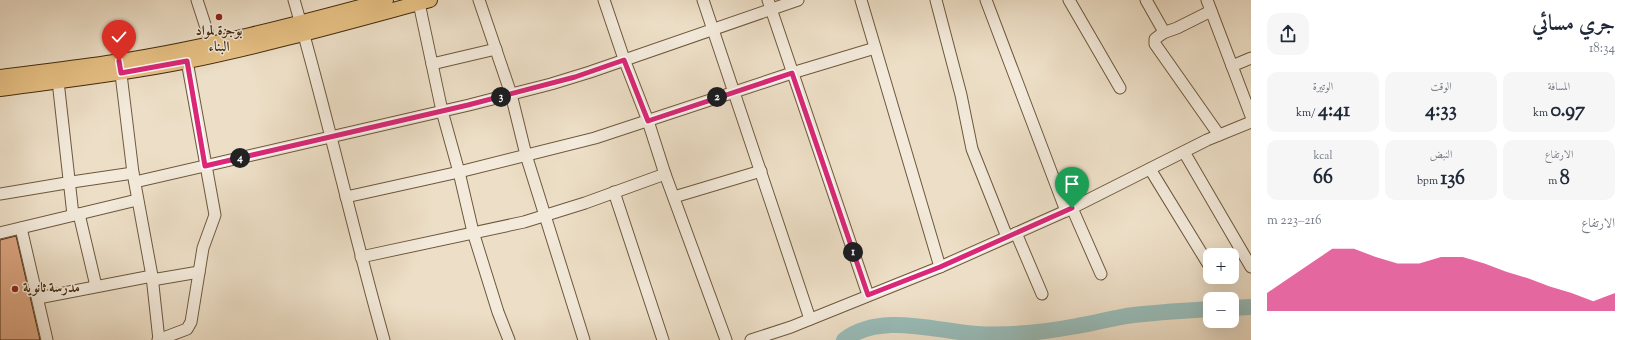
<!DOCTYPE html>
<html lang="ar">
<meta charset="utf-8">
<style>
:root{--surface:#fff;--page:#f6f6f7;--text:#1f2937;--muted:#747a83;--accent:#db2777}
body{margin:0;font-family:"Sorts Mill Goudy",Amiri,serif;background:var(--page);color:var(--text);direction:rtl;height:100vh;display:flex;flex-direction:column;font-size:15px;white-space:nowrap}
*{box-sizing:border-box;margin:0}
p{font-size:13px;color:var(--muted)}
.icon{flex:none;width:22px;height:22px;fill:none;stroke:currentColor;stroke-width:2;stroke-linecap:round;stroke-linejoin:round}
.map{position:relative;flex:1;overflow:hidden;direction:ltr}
.panel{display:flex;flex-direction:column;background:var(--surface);width:380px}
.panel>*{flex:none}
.controls{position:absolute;left:1203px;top:248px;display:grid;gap:8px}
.controls a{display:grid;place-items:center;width:36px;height:36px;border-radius:8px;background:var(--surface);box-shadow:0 4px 16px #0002;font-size:20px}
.pin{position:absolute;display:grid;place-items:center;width:34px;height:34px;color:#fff;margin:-41px -17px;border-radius:50% 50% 50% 0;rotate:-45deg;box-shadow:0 0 4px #0007}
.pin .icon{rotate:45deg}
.km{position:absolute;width:20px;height:20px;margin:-10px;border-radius:50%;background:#222;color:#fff;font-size:11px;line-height:20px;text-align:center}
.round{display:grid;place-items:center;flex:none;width:42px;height:42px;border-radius:12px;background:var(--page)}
.headline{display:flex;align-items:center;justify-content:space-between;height:68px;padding:0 16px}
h1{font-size:22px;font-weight:700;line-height:30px}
.figures{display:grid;grid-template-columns:repeat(3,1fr);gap:6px;height:68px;padding:4px 16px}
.figures div{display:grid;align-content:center;border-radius:10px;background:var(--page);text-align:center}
.figures b{font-size:20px;font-weight:700}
.figures small{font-size:11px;font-weight:400}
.figures p{font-size:11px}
.chart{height:112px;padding:8px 16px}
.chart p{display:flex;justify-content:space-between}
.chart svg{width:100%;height:72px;margin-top:4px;fill:var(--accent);opacity:.7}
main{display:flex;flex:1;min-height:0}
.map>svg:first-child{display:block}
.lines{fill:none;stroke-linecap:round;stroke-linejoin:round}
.river{stroke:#99bcb8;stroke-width:16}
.building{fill:#dda682;stroke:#442b0e}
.minor-casing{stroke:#6e583c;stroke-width:13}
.major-casing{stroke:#442b0e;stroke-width:16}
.minor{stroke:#f3eadb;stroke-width:11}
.major{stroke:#e6c084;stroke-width:14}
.route-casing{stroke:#fff;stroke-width:8}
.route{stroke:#db2777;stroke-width:5}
.poi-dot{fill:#8f2418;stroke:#f3eadb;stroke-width:1.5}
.labels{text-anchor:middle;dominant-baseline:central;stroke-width:3;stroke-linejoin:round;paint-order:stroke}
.poi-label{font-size:14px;font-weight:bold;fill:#442b0e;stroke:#f3eadb}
</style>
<main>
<section class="panel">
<div class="headline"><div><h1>جري مسائي</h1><p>18:34</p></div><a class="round"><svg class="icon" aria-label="share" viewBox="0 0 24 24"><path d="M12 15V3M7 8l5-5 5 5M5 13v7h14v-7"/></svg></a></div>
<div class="figures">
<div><p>المسافة</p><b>0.97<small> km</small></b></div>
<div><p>الوقت</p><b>4:33</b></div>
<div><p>الوتيرة</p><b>4:41<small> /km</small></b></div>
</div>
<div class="figures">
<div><p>الارتفاع</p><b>8<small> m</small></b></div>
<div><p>النبض</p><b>136<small> bpm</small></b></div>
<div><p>kcal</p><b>66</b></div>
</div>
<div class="chart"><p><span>الارتفاع</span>216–223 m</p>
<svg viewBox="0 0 160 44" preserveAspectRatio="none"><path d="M0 44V33L10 24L20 15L30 6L40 6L50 11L60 15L70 15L80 11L90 11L100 15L110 20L120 24L130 29L140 33L150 38L160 33V44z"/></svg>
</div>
</section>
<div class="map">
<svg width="1251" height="340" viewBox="0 0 1251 340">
<rect width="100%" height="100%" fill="#eddfc7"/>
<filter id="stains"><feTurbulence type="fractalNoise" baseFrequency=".005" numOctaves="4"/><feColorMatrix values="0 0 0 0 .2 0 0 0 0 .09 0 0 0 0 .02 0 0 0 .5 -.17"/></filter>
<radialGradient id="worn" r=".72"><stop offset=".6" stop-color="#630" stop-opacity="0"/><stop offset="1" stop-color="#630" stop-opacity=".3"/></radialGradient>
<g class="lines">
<g class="river">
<polyline points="1232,308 1251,307"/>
<path d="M844,340C880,312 935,331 977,334C1010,336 1045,332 1077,326C1096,323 1115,317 1134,315C1159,312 1185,311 1210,309"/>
</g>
</g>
<polygon class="building" points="16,236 40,340 0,340 0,240"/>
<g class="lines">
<defs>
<g id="minor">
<polyline points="197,0 211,43"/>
<path d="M294,0C327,113 352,227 384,340"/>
<polyline points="479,0 511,94 526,155 584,340"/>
<polyline points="604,0 624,59 648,121 665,174 726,340"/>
<polyline points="703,0 810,319"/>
<polyline points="768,0 868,295"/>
<polyline points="861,0 940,267"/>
<polyline points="936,0 961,95 972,149 1007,237"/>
<polyline points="986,0 1066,211"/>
<polyline points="1069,0 1120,88"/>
<polyline points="1146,0 1163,30 1163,33 1155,39 1155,44 1219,135"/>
<polyline points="1207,0 1251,116"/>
<polyline points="419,3 442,111 459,172 473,232 498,312 509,340"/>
<polyline points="1163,33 1177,28 1211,11"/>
<polyline points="432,64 496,49"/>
<polyline points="120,66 133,173 152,276 159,340"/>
<polyline points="1232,66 1251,58"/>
<polyline points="58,81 73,215"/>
<polyline points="1184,152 1251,267"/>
<polyline points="1150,169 1210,267"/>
<polyline points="135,182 469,105 551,84 590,72 798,0"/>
<polyline points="614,192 663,340"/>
<polyline points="0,194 72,182 133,173"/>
<polyline points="346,197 459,172 595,138 792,73 875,48"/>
<polyline points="674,197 761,171"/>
<polyline points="1072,208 1101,274"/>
<polyline points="79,214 96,286"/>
<polyline points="21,228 47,340"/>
<polyline points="0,233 137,200"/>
<polyline points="1016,233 1042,294"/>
<polyline points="361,257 524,222 585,203 665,174"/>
<polyline points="152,280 199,272"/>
<polyline points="38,298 152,276"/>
<polyline points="158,340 187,329 191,322 203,248 215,215 187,61"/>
<polyline points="751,340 791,327 940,267 1068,210 1207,140 1251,122"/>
</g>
<g id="major">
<path d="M0,77C38,72 76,68 114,62C206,48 297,24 386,0"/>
<path d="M0,89C61,81 123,74 183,62C267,45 348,22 430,0"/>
</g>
</defs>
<use href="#minor" class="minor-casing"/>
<use href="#major" class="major-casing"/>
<use href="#minor" class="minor"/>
<use href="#major" class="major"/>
</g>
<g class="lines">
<defs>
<polyline id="route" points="119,61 121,73 187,61 205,166 468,105 575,77 624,60 648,121 792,73 868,295 940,267 1072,208"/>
</defs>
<use href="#route" class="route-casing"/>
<use href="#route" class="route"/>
</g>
<g class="poi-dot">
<circle cx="219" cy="17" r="4"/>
<circle cx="15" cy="289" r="4"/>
</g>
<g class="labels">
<g class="poi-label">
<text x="219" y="32">بوجزة لمواد<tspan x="219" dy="16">البناء</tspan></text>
<text x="23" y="289" text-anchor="start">مدرسة ثانوية</text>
</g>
</g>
<rect width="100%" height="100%" filter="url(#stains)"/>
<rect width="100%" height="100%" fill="url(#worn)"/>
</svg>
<div class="controls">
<a>+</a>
<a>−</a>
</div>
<div class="pin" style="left:1072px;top:208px;background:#1e9e55"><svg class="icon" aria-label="arrive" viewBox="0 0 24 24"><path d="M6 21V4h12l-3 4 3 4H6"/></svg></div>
<div class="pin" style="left:119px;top:61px;background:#d93025"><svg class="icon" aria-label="check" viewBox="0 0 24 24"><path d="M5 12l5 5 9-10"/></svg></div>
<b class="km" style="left:853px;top:252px">1</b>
<b class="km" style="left:717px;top:97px">2</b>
<b class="km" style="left:501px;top:97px">3</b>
<b class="km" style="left:240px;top:158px">4</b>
</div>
</main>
